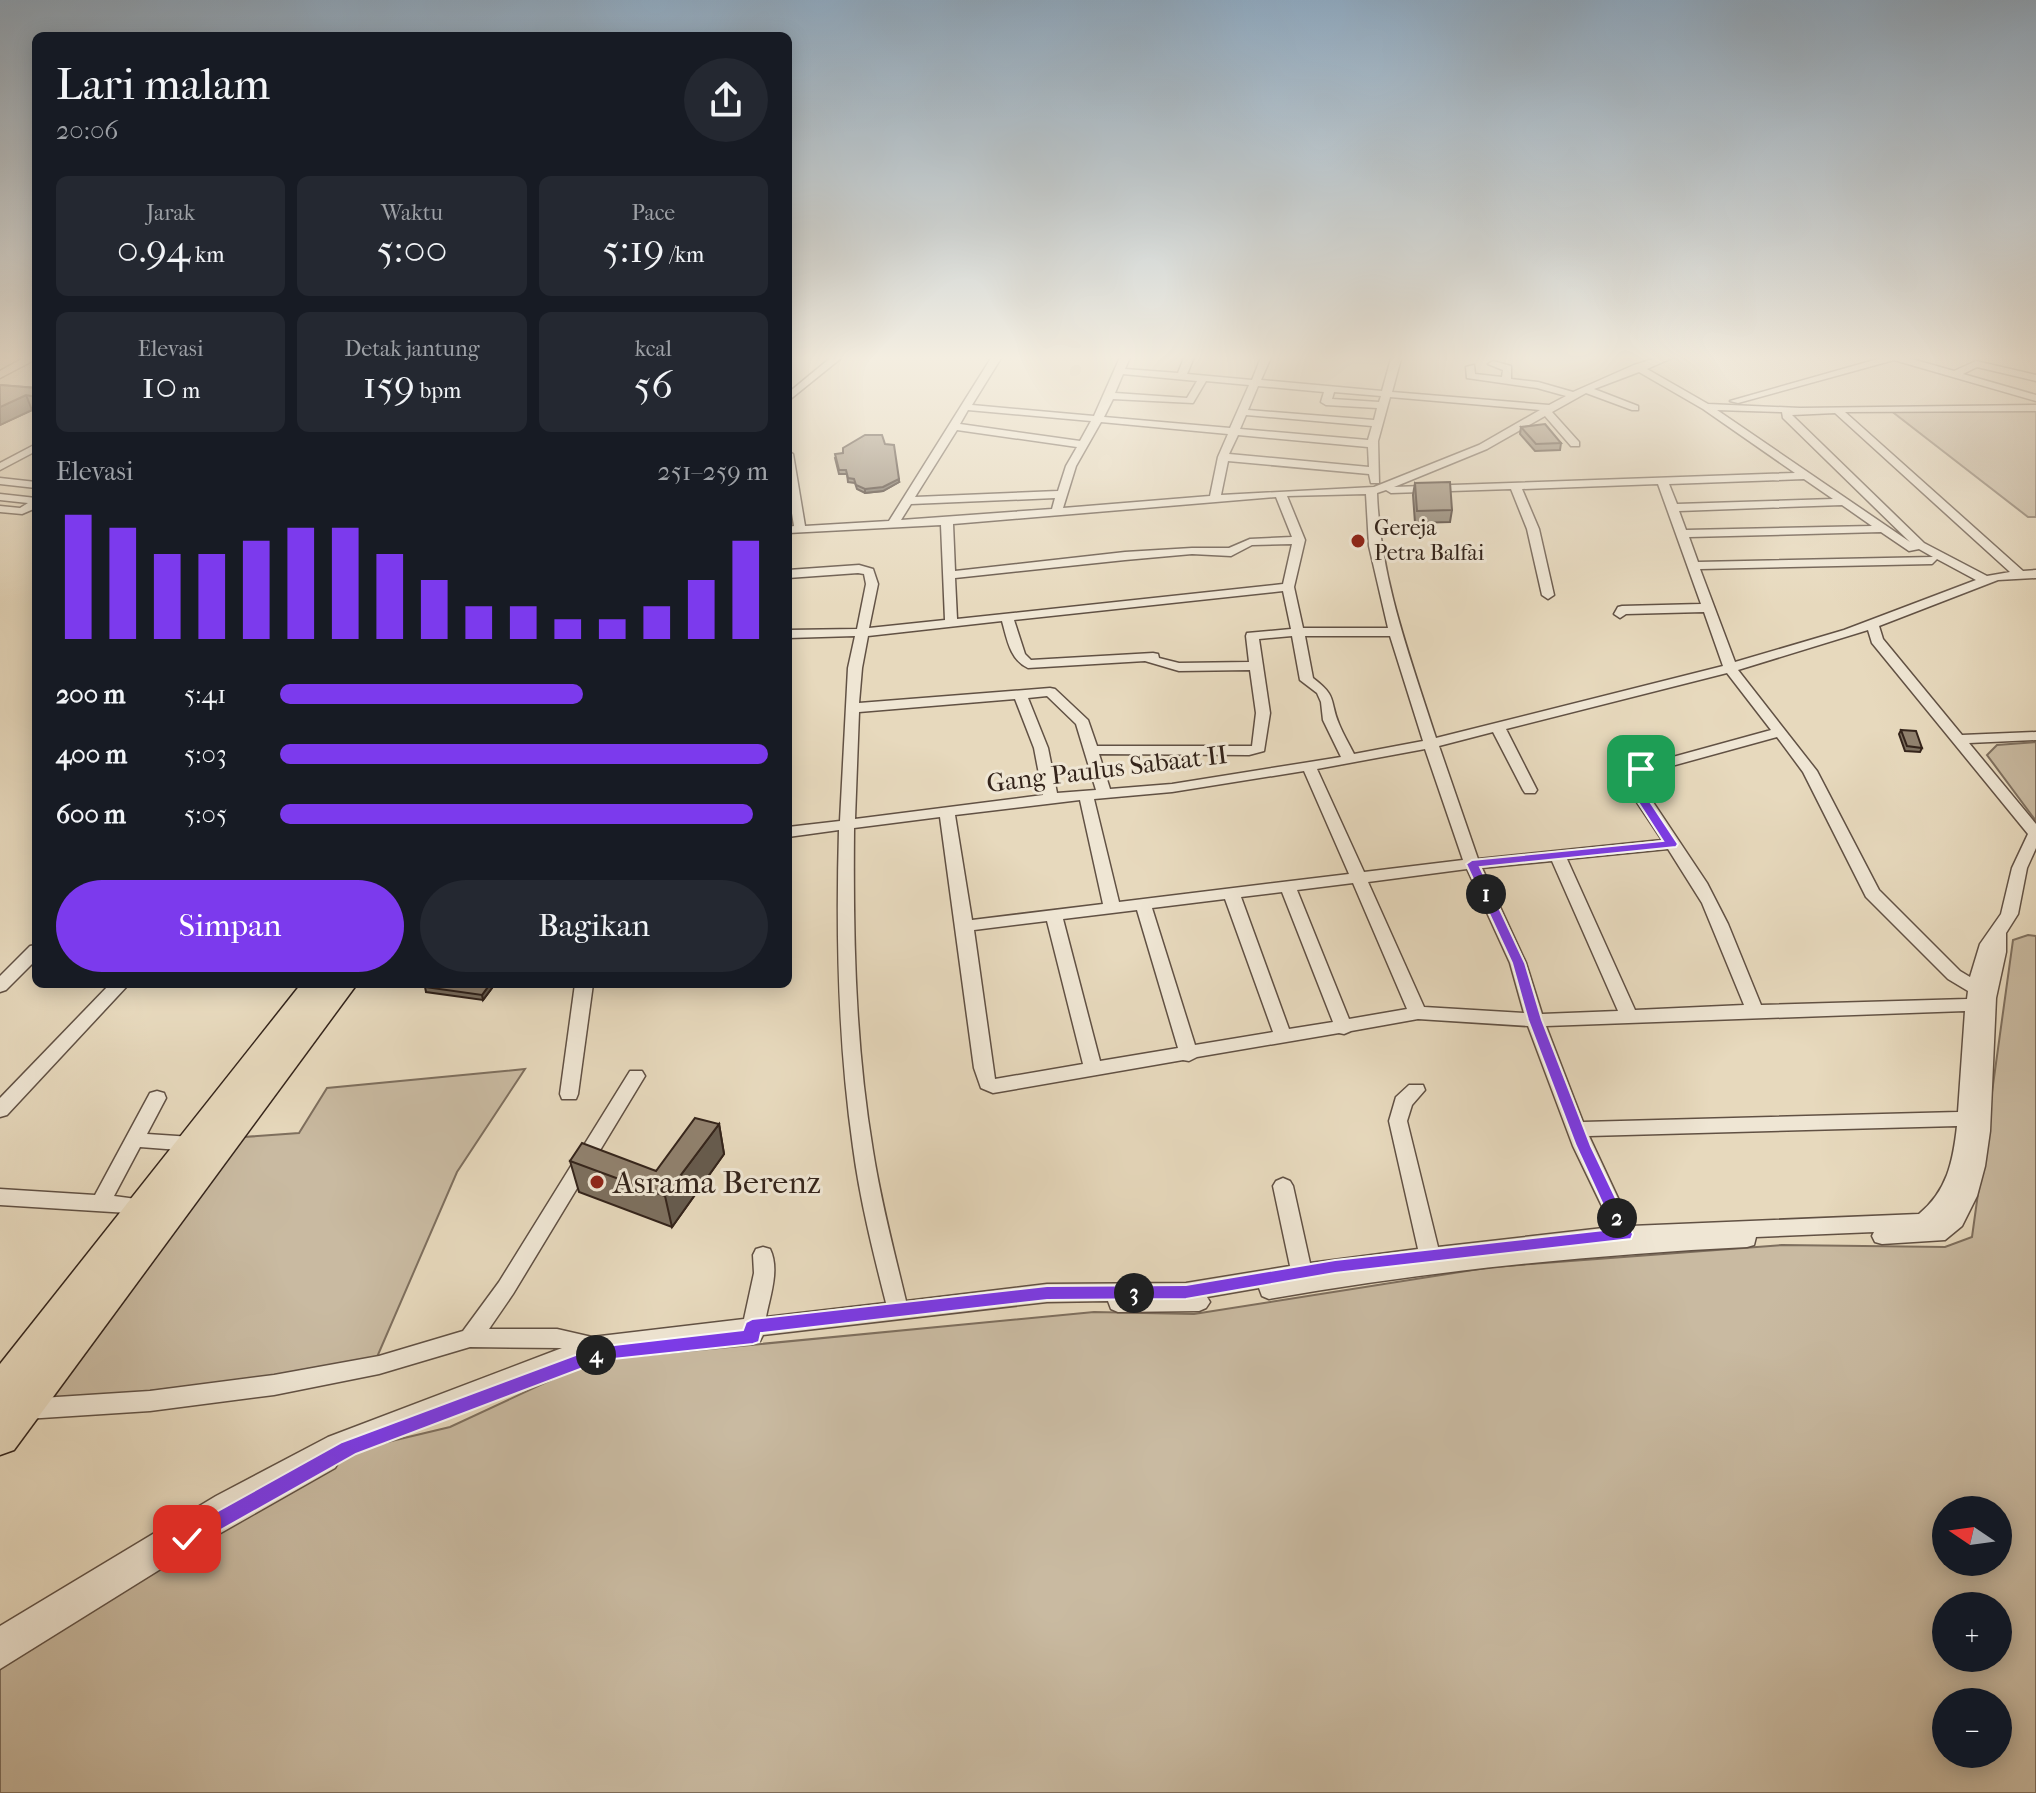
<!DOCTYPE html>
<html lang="id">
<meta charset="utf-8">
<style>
:root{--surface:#171b24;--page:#242831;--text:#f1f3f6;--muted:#9ea1a6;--accent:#7c3aed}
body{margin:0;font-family:"IM FELL French Canon",serif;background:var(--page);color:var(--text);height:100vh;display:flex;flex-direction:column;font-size:30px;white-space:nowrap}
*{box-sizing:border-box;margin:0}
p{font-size:26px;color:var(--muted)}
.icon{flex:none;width:44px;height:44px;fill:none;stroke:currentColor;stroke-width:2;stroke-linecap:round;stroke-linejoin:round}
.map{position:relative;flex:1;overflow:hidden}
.side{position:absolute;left:32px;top:32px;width:760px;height:956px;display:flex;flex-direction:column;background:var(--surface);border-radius:12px;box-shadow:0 4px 20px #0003}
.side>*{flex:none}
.needle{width:52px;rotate:283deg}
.fabs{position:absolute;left:1932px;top:1496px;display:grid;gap:16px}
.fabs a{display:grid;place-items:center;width:80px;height:80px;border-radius:50%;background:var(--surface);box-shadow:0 4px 20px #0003;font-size:40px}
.pin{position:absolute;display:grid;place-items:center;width:68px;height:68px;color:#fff;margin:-34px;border-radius:16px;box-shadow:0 4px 12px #0006}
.km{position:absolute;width:40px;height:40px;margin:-20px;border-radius:50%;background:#222;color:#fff;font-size:22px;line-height:40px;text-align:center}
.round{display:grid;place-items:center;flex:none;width:84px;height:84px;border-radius:42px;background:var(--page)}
.headline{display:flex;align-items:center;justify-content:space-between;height:136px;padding:0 24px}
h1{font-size:44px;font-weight:600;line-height:60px}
.figures{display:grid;grid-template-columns:repeat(3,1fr);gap:12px;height:136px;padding:8px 24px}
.figures div{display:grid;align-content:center;border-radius:12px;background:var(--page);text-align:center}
.figures b{font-size:40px;font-weight:600}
.figures small{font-size:22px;font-weight:400}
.figures p{font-size:22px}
.chart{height:224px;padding:16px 24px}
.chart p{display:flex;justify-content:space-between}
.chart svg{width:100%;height:144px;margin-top:8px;stroke:var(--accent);stroke-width:6}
.cta{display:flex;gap:16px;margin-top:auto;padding:16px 24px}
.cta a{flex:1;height:92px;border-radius:48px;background:var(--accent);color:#fff;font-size:32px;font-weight:600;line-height:92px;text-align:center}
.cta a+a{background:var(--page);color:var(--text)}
ul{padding:0 24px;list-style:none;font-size:26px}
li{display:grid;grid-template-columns:128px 96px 1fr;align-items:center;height:60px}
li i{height:20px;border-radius:10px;background:var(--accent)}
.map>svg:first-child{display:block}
.green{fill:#c9baa1;stroke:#7e6f5e;stroke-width:2;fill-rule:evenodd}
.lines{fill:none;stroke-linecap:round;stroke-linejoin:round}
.street-casing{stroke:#615144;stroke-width:3}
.highway-casing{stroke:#34241b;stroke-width:3}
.street{fill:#efe6d4;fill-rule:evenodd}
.highway{fill:#e7d9bd;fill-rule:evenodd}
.wall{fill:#7d705f;stroke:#34241b;stroke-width:2}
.shaded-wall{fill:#665b4e;stroke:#34241b;stroke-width:2}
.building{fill:#91826f;stroke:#34241b;stroke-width:2}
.route{fill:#7c3aed;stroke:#fff;stroke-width:2}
.poi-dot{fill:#8f2418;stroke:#efe6d4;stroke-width:3}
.labels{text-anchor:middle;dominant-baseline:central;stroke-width:6;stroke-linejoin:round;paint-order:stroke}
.far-poi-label{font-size:22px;fill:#34241b;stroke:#efe6d4;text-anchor:start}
.street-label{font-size:26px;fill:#34241b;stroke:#efe6d4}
.near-poi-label{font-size:32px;fill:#34241b;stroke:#efe6d4;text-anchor:start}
</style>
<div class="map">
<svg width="2036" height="1793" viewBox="0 0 2036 1793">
<rect width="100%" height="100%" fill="#e7d9bd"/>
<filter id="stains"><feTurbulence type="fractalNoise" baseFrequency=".0025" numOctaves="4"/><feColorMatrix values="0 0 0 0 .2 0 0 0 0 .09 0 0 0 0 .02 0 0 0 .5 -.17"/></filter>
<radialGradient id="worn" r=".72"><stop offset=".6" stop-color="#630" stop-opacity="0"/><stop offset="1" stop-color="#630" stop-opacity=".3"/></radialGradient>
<g class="green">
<polygon points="1890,410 2036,410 2036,517 2028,517"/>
<polygon points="2036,742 2036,821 1987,755 1997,745"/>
<path d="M2028,935L2036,936V1793H0V1668L333,1455L450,1427L594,1360L1094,1312L1194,1314L1492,1267L1782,1245L1945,1247L1972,1237L2013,940ZM1946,1510H1998V1562H1946ZM1946,1606H1998V1658H1946ZM1946,1702H1998V1754H1946Z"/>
<polygon points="525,1069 457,1172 374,1364 82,1399 49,1396 244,1137 299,1133 327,1088"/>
</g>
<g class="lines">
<defs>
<g id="street">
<polygon points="29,355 36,355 36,359 0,378 0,371"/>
<polygon points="834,355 845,355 788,401 788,393"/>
<path d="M993,355H1003L972,405L1094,416L1121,355H1131L1125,369L1178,373L1185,355H1195L1187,374L1252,380L1262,355H1272L1261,380L1382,391L1392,355H1402L1392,392L1549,405L1566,396L1537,388L1467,378L1466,367L1474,365L1475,374L1502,377L1503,370L1488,364L1493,361L1511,366V379L1538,382L1573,392L1634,365L1666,355H1679L1647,369L1708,404L1800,408L2036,405V411L1845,412L2023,571L2036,570V578L1998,580L1879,626L1883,639L1962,735L2036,732V740L1969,743L2036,824V848L2027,868L2018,914L2006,933V952L1996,998L1990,1131L1985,1166L1977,1196L1962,1226L1945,1240L1882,1244L1875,1242L1872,1236L1874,1232L1756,1237L1754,1245L1747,1247C1587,1255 1426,1271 1269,1299L1262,1296L1259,1288L1207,1297L1210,1302L1206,1308L1199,1311L1118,1312L1111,1309L1108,1301L1047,1302L763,1335L760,1341L752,1344L744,1341L743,1338L593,1355L344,1451L336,1456L339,1461L335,1468L196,1547L0,1669V1626L216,1496L328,1437L562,1348L470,1347L379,1374L274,1395L150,1411L26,1419L18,1416L15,1409L18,1402L26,1399L150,1391L274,1375L379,1356L463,1331L499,1282L630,1071H642L645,1076L513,1294L489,1329H557L592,1337L744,1319L754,1273L753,1255L756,1249L763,1247L770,1249C780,1269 770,1296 766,1317L886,1303C873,1252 860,1200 853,1147C838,1042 836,936 839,830L788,837V827L840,821L848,668L855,636L788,638V630L857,629L866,584L864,574L858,573L788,578V570L859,565L873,569L878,584L869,628L945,620L941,525L788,533V527L794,526L788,488V451L793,454L805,526L889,521ZM1639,372L1703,409L1795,473L1394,487L1487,449L1545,416L1571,446H1579V442L1552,412L1586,393L1632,410H1638V406L1594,389ZM1123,374L1197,381L1187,398L1115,393ZM1206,381L1249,385L1230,428L1104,417L1113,399L1193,403ZM1258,386L1324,392L1321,402L1326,405L1377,408L1374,420L1248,410ZM1334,392L1381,396L1379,402L1332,399ZM1390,397L1540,410L1479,445L1374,487L1221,495L1228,461L1369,474L1371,483H1379L1378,441ZM968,410L1091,421L1080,441L960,424ZM1717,410L1782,412L1783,418L1910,542ZM1835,413L2010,572L1987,576L1924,543L1792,415ZM1246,415L1372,426L1368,440L1240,429ZM1101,422L1228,434L1218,457L1210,496L1063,508L1076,466ZM957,430L1077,447L1066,466L1058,491L915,497ZM1238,435L1368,447L1369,467L1229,454ZM1804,479L1833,499L1677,504L1669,484ZM1658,484L1701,604L1622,606L1618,607L1614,614L1620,618L1626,614L1704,612L1723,666L1436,738C1410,657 1380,578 1377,493L1386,490L1391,493L1511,489L1527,529L1542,595L1548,599L1554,595L1539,529L1522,489ZM1366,494L1369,546L1388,628H1303L1294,587L1305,540L1287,496ZM1276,497L1292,537L1250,539L1229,548H1192L1125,552L955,571L953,524ZM1055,498L1052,509L901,520L911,504ZM1842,505L1872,526L1686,530L1679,511ZM1881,532L1909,551L1919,549L1933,557L1698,562L1689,537ZM1292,544L1283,584L957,619L955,578L1125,560L1192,554L1231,556L1252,545ZM1937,559L1976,580L1844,630L1735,662L1700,569L1932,564ZM1283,591L1291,629L1247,633L1246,636L1249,662L1179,663L1159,658L1158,654L1153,653L1031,660L1025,654L1014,620ZM1002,621C1007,639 1010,660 1028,668L1145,661L1179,671L1250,670L1256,713L1252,746H1097L1088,720L1055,689L1050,688L859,703L862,668L868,636ZM1868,630L1872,643L2028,834L2012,868L2001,914L1980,944L1970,977L1960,971L1879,890L1817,771L1738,670ZM1292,636L1300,680L1317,693L1321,702L1323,720L1341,757L1172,784L1110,789L1099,754L1249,755L1264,751L1270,713L1259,639ZM1305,636H1390L1423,741L1354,754C1349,744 1343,734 1339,724C1329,700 1338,697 1313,678ZM1727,673L1771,730L1629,769L1623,778L1626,786L1662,840L1478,859L1439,746L1493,732L1523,790L1525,793H1535L1537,790L1506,729ZM1047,696L1076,724L1096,790L1057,793L1048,748L1028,698ZM1015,699L1034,748L1043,795L855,819L859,712ZM1777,737L1803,772L1866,897L1948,979L1968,991L1967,999L1761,1005L1728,924L1707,883L1637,778L1639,775ZM1425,749L1463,860L1364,872L1317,769ZM1304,771L1349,874L1119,902L1094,799L1172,792ZM1080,800L1103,904L972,920L955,815ZM940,817L974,1068L981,1088L993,1093L1183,1060L1189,1061L1197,1057L1339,1033L1344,1034L1351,1031L1418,1019L1528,1026L1573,1146L1612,1227L1438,1247L1407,1121L1412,1105L1425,1090L1423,1085H1409L1396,1097L1389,1121L1418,1249L1310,1263L1293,1186L1290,1181L1283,1178L1276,1181L1273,1186L1290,1266L1186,1283L1047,1284L906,1301C894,1251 881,1202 873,1151C855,1044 853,936 854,828ZM1668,849L1702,903L1744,1005L1635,1010L1567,859ZM1552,861L1618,1011L1542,1014L1526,963L1482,868ZM1467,869L1510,963L1524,1013L1424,1007L1368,882ZM1353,883L1407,1009L1349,1019L1297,890ZM1282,892L1333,1022L1289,1029L1241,897ZM1225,899L1273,1032L1195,1045L1152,908ZM1137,910L1178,1048L1100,1061L1063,919ZM1047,921L1083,1064L995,1079L974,930ZM1965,1011L1958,1112L1583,1122L1546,1026ZM1957,1126C1953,1162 1947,1191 1919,1214L1631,1226L1589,1136Z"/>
<polygon points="1883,355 1898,355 1954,371 1976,361 2036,375 2036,381 1977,367 1963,374 2036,395 2036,401 1894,360 1738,403 1730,401 1885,357"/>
<polygon points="36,444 36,451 0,470 0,463"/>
<polygon points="0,478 36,482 36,488 0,484"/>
<polygon points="0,494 36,498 36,508 22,514 0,512 0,506 20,508 28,503 0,500"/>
<polygon points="36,945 36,960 6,990 0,992 0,976 30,946"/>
<polygon points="110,984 129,984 7,1115 0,1117 0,1098"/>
<polygon points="575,984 593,984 578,1094 576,1099 562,1099 560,1094"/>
<polygon points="157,1091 164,1093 166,1098 147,1134 192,1137 199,1139 202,1144 199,1149 192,1151 140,1147 114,1196 151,1201 154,1206 151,1211 144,1214 0,1205 0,1189 95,1195 150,1093"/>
</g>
<polygon id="highway" points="301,984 357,984 14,1450 0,1455 0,1364"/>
</defs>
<use href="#street" class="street-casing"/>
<use href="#highway" class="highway-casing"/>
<use href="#street" class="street"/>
<use href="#highway" class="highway"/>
</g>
<g class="wall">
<polygon points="0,385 36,388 36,411 32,410 0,425"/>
<polygon points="1521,427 1561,443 1560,450 1535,451 1520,434"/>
<polygon points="843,453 899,482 883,491 865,493 857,489 855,483 848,482 847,474 839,474 835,458"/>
<polygon points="1415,483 1452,510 1450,522 1415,523 1413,495"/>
<polygon points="1901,730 1922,748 1920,752 1905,751 1899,734"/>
<polygon points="495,984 483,1000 426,992 425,987"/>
<polygon points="719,1124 724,1154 672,1227 579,1192 570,1161 656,1171"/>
</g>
<g class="shaded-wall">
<polygon points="26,395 32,410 0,425 0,407"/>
<polygon points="899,479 899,482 883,491 865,493 865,489"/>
<polygon points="490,984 495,984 483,1000 482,995"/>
<polygon points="719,1124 724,1154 672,1227 665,1196"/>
</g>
<g class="building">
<polygon points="0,385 36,388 36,397 26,395 0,407"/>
<polygon points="1545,424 1561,443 1536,444 1521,427"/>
<polygon points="865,435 882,435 885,444 894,445 899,479 883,487 865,489 856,485 854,479 848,478 846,470 839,470 835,454 843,453 843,448"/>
<polygon points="1450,482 1452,510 1417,511 1415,483"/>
<polygon points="1901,730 1916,731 1922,748 1907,746"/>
<polygon points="427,984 490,984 482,995 425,987"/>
<polygon points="695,1118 719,1124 665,1196 570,1161 582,1143 656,1171"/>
</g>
<linearGradient id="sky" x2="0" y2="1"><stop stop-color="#8faac1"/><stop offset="0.59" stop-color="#f4eee1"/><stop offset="1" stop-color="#f4eee1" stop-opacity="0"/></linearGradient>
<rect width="2036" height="606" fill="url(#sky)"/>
<polygon class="route" points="1637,767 1647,769 1637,782 1678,844 1676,847 1480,867 1525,963 1542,1020 1591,1146 1633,1234 1631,1239 1335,1273 1186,1299 1047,1300 761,1333 759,1342 753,1344 604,1360 356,1454 194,1545 180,1545 177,1539 180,1532 342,1442 597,1347 743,1330 746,1322 752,1319 1047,1286 1186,1285 1335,1260 1614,1229 1576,1146 1528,1020 1512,963 1466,864 1472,860 1663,841 1625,782 1628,773"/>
<g class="poi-dot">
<circle cx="1358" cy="541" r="8"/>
<circle cx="597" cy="1182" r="8"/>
</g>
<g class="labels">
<g class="far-poi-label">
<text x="1374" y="528">Gereja<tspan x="1374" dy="25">Petra Balfai</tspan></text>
</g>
<g class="street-label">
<text transform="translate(1107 769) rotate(-7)">Gang Paulus Sabaat II</text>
</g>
<g class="near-poi-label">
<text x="613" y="1182">Asrama Berenz</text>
</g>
</g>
<rect width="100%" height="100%" filter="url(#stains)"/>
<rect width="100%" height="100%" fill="url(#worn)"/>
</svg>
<div class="fabs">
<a><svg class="needle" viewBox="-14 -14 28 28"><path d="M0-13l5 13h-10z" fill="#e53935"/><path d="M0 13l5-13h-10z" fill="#9ea1a6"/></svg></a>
<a>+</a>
<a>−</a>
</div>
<div class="pin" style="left:1641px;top:769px;background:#1e9e55"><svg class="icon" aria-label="arrive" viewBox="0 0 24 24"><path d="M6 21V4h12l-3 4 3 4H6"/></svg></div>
<div class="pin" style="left:187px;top:1539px;background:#d93025"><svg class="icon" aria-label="check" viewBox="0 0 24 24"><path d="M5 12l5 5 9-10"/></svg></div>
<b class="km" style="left:1486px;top:894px">1</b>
<b class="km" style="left:1617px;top:1218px">2</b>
<b class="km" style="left:1134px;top:1293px">3</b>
<b class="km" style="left:596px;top:1355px">4</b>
<section class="side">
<div class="headline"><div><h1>Lari malam</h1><p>20:06</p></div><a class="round"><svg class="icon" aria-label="share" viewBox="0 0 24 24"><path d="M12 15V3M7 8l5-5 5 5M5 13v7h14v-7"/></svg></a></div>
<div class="figures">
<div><p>Jarak</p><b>0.94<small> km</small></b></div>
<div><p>Waktu</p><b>5:00</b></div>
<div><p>Pace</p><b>5:19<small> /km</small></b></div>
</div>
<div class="figures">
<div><p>Elevasi</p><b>10<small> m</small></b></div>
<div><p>Detak jantung</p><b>159<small> bpm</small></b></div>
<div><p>kcal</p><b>56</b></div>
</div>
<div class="chart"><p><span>Elevasi</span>251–259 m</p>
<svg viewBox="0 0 160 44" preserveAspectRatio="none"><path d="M5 44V6M15 44V10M25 44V18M35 44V18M45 44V14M55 44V10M65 44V10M75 44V18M85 44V26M95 44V34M105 44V34M115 44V38M125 44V38M135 44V34M145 44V26M155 44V14"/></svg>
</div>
<ul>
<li><b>200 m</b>5:41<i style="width:62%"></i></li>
<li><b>400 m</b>5:03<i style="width:100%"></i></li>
<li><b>600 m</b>5:05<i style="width:97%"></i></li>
</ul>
<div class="cta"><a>Simpan</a><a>Bagikan</a></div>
</section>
</div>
